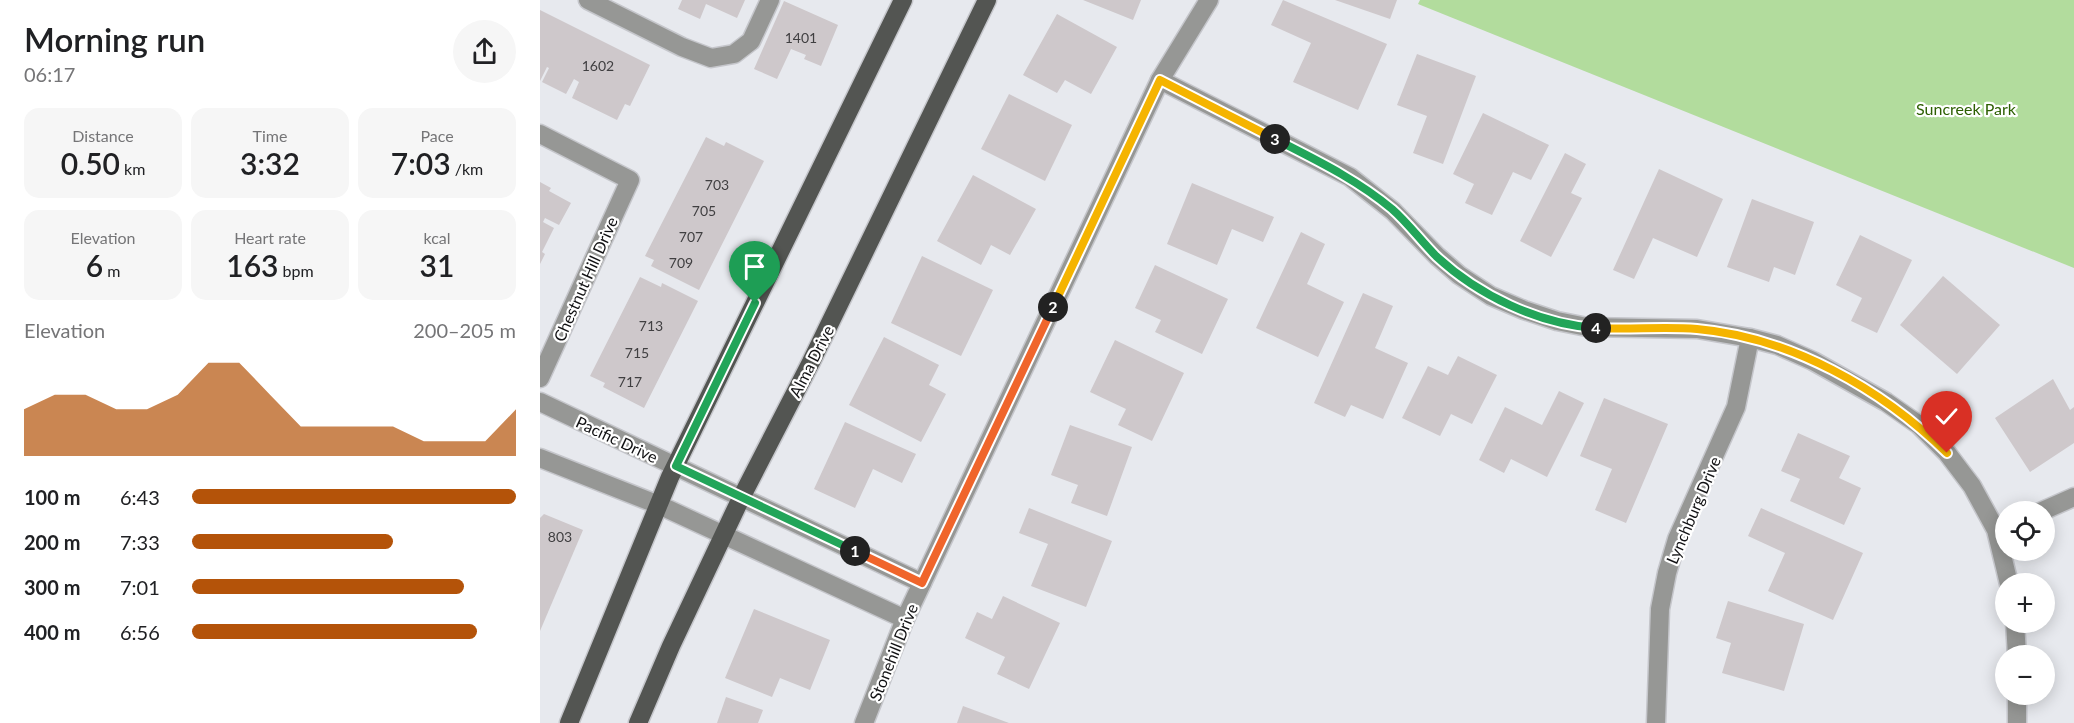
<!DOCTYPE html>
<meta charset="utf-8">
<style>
:root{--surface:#fff;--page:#f6f6f6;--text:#202124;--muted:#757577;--accent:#b45309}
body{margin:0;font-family:Lato,sans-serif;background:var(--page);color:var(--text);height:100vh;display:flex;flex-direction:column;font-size:22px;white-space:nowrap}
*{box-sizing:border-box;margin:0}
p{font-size:20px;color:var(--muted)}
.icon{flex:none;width:33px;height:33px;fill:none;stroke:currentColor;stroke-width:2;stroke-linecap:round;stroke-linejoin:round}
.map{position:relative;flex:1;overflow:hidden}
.panel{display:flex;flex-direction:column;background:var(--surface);width:540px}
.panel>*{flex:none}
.tools{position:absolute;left:1455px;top:501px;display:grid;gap:12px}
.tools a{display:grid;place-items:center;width:60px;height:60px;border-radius:50%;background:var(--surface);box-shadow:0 3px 15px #0003;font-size:30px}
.pin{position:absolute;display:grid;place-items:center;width:51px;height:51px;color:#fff;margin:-62px -26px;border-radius:50% 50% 50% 0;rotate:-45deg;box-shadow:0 0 6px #0007}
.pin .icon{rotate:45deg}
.km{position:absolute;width:30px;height:30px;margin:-15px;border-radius:50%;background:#222;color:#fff;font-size:16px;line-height:30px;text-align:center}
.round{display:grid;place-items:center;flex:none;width:63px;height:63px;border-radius:32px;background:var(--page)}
.head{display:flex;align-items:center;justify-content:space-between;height:102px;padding:0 24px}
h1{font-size:33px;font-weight:600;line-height:45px}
.figures{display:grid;grid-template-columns:repeat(3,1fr);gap:9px;height:102px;padding:6px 24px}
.figures div{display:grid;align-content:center;border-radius:15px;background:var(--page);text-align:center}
.figures b{font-size:30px;font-weight:600}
.figures small{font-size:16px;font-weight:400}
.figures p{font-size:16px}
.chart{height:168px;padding:12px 24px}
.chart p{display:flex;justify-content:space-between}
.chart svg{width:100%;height:108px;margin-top:6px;fill:var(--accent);opacity:.7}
ul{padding:0 24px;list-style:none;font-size:20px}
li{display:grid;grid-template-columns:96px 72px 1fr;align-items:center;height:45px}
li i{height:15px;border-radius:8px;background:var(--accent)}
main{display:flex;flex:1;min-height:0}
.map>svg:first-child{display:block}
.green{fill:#b2dc9d}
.building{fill:#cec8cb}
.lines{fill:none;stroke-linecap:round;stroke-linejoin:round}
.minor-casing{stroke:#c5c6cb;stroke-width:21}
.major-casing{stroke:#c5c6cb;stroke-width:21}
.minor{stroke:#969795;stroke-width:18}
.major{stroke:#535552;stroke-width:18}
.split-1-casing{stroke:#fff;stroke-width:12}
.split-2-casing{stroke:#fff;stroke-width:12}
.split-3-casing{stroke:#fff;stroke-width:12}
.split-4-casing{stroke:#fff;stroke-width:12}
.split-5-casing{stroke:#fff;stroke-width:12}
.split-1{stroke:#22a559;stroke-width:8}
.split-2{stroke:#f0652b;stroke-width:8}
.split-3{stroke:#f5b400;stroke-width:8}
.split-4{stroke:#22a559;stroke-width:8}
.split-5{stroke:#f5b400;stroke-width:8}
.labels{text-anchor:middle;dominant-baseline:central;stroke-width:4.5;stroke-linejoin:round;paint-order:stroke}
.number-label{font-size:14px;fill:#403f41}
.park-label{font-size:16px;fill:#2d5f02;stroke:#fff}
.street-label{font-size:16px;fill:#111113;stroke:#fff}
</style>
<main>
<section class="panel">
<div class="head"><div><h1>Morning run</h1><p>06:17</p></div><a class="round"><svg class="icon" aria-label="share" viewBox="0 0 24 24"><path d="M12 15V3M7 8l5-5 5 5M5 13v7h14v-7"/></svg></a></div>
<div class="figures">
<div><p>Distance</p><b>0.50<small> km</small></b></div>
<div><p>Time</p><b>3:32</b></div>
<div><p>Pace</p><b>7:03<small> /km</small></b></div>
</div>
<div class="figures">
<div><p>Elevation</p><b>6<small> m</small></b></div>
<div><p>Heart rate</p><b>163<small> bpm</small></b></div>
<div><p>kcal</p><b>31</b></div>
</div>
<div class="chart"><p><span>Elevation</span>200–205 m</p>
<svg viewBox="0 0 160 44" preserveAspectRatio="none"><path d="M0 44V25L10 19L20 19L30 25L40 25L50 19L60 6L70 6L80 19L90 32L100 32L110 32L120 32L130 38L140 38L150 38L160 25V44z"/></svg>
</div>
<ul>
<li><b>100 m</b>6:43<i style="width:100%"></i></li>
<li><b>200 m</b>7:33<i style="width:62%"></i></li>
<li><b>300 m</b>7:01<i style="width:84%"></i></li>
<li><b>400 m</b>6:56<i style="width:88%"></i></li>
</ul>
</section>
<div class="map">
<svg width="1534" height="723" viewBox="0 0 1534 723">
<rect width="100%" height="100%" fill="#e7e9ee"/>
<polygon class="green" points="880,0 1534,0 1534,268 878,4"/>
<g class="building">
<polygon points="142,0 205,0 197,18 166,4 160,19 138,9"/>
<polygon points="543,0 601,0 593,20"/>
<polygon points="743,0 847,44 818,110 753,82 771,43 731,25"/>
<polygon points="795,0 857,0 850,19"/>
<polygon points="244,1 298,25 281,66 264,59 266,55 251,49 237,79 214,69"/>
<polygon points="0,10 110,65 90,106 85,104 77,120 32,98 39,82 34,79 26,94 2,82 9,68 7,67 0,81"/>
<polygon points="517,14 577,47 551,94 525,80 517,93 483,75"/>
<polygon points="877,54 936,76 903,164 873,153 887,116 857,105"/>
<polygon points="469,94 532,125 505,181 441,149"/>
<polygon points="943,113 1009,145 991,180 973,172 952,215 925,203 934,184 913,174"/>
<polygon points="166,137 184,146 186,142 224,161 159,290 111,266 114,260 105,256"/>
<polygon points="1025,153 1046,164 1031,193 1042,198 1011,257 980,241"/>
<polygon points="1119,169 1183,199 1157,257 1113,238 1094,279 1073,270"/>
<polygon points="433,175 496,209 470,255 451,245 441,265 397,241"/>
<polygon points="0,182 11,188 9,191 31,203 19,225 5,218 3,222 14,228 2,252 5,254 0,264"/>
<polygon points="652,183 734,217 723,242 692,229 677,265 627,244"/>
<polygon points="1212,199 1274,222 1255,275 1234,267 1229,282 1187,267"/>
<polygon points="761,232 785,244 767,284 804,302 778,357 716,328"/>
<polygon points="1320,235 1372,260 1337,333 1311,321 1322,298 1296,285"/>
<polygon points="382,256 453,290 421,356 351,323"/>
<polygon points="615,265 688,299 662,354 615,332 621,320 595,308"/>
<polygon points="1403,276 1460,325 1417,374 1360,325"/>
<polygon points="100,277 121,287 122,283 158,301 104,408 63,387 65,383 50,376"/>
<polygon points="823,293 853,306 835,348 868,363 843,419 811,405 805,417 774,403"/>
<polygon points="344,337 399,365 389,385 406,394 381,442 309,405"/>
<polygon points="575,340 644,373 612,441 578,425 586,409 550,392"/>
<polygon points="918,356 957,375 932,424 911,414 900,436 862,418 888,366 908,375"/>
<polygon points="1513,379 1530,410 1534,407 1534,443 1490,472 1455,418"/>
<polygon points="1019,391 1044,403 1007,477 971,459 964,473 939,460 965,407 1002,425"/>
<polygon points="1064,398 1128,424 1086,523 1055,510 1072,469 1040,456"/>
<polygon points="305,422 376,454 362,483 333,469 315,508 274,489"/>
<polygon points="530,425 592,447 567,516 531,503 538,485 511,475"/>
<polygon points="1258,433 1310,456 1299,478 1321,488 1304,525 1250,501 1260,479 1241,471"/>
<polygon points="489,508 572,541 546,607 491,586 508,544 479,533"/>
<polygon points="1221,508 1323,553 1293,620 1228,591 1245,553 1208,536"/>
<polygon points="4,514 43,530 0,631 0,518"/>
<polygon points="463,596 520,623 489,689 457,674 465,657 425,638 437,612 452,619"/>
<polygon points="1188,601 1264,624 1244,691 1182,673 1191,643 1176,638"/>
<polygon points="214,609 290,640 270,690 240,678 232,697 185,678"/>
<polygon points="186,697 223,710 218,723 177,723"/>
<polygon points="423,706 469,723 417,723"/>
</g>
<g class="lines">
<defs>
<g id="minor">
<polyline points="48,0 142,47 171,58 194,54 211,41 230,0"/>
<polyline points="620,80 810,177 853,211 897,256 919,275 951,296 984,310 1017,321 1047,327 1157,329 1210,338 1237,345 1273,361 1346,402 1379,425 1407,453 1432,486 1456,530 1469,584"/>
<polyline points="0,134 90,180 0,378"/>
<polyline points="0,402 382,583"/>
<polyline points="0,458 119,505 365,619"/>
<polyline points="1500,512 1534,497"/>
<polyline points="1475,622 1477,656"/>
<polyline points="1477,694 1477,723"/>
<polyline points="324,723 365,619 620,80 669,0"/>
<polyline points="1116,723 1120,609 1127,573 1137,539 1196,407 1210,338"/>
</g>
<g id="major">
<polyline points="29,723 130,477 363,0"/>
<polyline points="98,723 131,646 201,498 271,362 447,0"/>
</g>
</defs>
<use href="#minor" class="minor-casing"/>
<use href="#major" class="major-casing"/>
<use href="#minor" class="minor"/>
<use href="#major" class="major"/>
</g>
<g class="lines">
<defs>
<polyline id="split-1" points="215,303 136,466 315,551"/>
<polyline id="split-2" points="315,551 382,583 513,307"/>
<polyline id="split-3" points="513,307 620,80 735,139"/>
<path id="split-4" d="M735,139C776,160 816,179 852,209C868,223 881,241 896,256C938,295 998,324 1056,328"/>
<path id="split-5" d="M1056,328C1090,330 1124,326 1157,329C1250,337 1342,389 1407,453"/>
</defs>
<use href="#split-1" class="split-1-casing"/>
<use href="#split-2" class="split-2-casing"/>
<use href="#split-3" class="split-3-casing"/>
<use href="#split-4" class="split-4-casing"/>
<use href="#split-5" class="split-5-casing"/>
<use href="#split-1" class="split-1"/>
<use href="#split-2" class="split-2"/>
<use href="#split-3" class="split-3"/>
<use href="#split-4" class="split-4"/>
<use href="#split-5" class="split-5"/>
</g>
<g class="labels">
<g class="number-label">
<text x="261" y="37">1401</text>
<text x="58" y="65">1602</text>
<text x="177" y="184">703</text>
<text x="164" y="210">705</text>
<text x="151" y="236">707</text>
<text x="141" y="262">709</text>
<text x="111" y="325">713</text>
<text x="97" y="352">715</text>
<text x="90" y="381">717</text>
<text x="20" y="536">803</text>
</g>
<g class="park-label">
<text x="1426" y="108">Suncreek Park</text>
</g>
<g class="street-label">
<text transform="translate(45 279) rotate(-66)">Chestnut Hill Drive</text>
<text transform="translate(271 361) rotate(-63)">Alma Drive</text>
<text transform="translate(77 439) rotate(25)">Pacific Drive</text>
<text transform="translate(1153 510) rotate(-67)">Lynchburg Drive</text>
<text transform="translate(353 652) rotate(-68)">Stonehill Drive</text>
</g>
</g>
</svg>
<div class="tools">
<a><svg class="icon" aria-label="locate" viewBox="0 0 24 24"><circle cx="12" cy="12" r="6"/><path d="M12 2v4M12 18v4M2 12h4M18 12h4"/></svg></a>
<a>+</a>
<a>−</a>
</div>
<div class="pin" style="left:215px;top:303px;background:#1e9e55"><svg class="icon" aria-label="arrive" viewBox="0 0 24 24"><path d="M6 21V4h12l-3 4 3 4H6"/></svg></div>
<div class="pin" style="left:1407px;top:453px;background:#d93025"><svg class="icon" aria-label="check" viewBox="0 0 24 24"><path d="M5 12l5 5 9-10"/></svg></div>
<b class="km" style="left:315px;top:551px">1</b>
<b class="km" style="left:513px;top:307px">2</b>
<b class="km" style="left:735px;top:139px">3</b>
<b class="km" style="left:1056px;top:328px">4</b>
</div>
</main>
